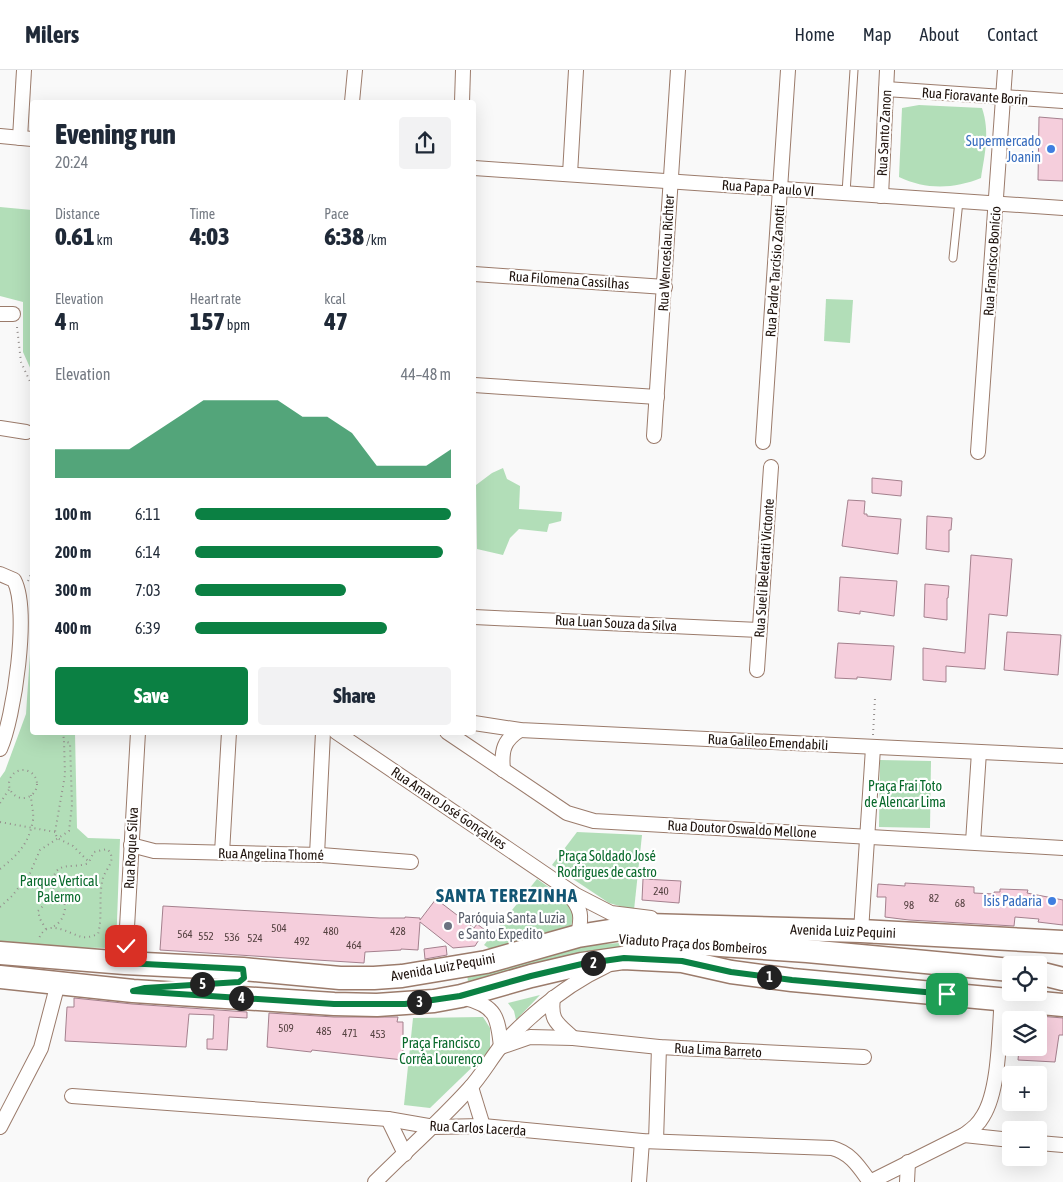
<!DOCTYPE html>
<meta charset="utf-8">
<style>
:root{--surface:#fff;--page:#f2f2f3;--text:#1f2937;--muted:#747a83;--line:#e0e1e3;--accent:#0b8043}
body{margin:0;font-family:"Asap Condensed",sans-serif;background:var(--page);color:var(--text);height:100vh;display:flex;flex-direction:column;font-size:19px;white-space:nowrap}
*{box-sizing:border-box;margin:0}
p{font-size:16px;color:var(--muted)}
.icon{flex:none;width:28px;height:28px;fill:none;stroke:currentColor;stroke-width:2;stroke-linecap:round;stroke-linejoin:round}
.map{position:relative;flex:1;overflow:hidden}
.sheet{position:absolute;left:30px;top:30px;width:446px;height:635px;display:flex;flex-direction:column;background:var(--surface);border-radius:5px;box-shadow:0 5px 20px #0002}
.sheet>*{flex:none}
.buttons{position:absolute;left:1002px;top:886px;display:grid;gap:10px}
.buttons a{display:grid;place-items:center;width:45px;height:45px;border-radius:5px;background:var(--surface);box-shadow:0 5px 20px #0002;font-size:25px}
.pin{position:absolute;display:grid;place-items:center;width:42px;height:42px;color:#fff;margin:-21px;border-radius:10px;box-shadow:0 2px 8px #0006}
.km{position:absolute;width:25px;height:25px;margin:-12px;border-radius:50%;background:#222;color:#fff;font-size:14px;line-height:25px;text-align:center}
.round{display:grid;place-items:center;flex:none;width:52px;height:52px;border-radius:5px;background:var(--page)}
.head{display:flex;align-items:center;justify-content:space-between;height:85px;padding:0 25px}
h1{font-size:28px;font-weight:800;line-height:38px}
.metrics{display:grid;grid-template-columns:repeat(3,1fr);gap:8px;height:85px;padding:5px 25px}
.metrics div{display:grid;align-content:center}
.metrics b{font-size:25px;font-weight:800}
.metrics small{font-size:14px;font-weight:400}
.metrics p{font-size:14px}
.chart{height:140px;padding:10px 25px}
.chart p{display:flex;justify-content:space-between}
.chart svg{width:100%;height:90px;margin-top:5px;fill:var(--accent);opacity:.7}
.button{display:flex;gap:10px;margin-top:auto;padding:10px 25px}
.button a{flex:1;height:58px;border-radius:5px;background:var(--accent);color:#fff;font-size:20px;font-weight:800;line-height:58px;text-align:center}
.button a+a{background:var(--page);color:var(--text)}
ul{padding:0 25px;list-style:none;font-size:16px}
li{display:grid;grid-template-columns:80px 60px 1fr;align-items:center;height:38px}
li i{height:12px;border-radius:6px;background:var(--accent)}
header{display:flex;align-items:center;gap:30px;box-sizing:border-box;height:70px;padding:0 25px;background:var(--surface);border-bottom:1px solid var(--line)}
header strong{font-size:24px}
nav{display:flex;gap:28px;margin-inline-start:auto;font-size:18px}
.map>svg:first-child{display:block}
.green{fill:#b2deb8}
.building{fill:#f5cedc;stroke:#a4808d}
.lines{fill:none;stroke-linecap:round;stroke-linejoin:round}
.service-casing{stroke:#9b7b6b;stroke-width:9}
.minor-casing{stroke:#9b7b6b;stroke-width:16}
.primary-casing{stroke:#9b7b6b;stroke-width:25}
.path{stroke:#958f8d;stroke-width:2;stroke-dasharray:1 4;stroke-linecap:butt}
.service{stroke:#fff;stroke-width:7}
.minor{stroke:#fff;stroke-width:14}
.primary{stroke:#fff;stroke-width:22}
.route-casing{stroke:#fff;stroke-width:10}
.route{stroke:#0b8043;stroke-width:6}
.shop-dot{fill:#3f7fe0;stroke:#fff;stroke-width:2}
.worship-dot{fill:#6b7280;stroke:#fff;stroke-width:2}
.labels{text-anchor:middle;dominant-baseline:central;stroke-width:4.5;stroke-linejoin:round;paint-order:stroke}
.number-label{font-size:11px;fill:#544140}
.street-label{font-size:14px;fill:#1e120c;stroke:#fff}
.shop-label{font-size:14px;fill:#366cbe;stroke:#fff;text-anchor:end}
.park-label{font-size:14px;fill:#08692b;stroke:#fff}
.worship-label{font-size:14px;fill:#5b616d;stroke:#fff;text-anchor:start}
.district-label{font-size:19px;font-weight:bold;letter-spacing:1px;fill:#125573;stroke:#fff}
</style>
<header>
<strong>Milers</strong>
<nav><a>Home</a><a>Map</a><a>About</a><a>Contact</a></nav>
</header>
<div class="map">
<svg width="1063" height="1112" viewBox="0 0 1063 1112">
<rect width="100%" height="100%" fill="#f9f9f9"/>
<g class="green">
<path d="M919,35L982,38C990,62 985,83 981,108C954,119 926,120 899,107L902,38Z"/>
<polygon points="0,137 32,140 32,302 23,282 23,232 0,226"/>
<polygon points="826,229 853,230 850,273 824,271"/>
<polygon points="503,398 507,409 520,416 519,439 562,442 561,451 549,454 547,462 519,459 510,468 503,485 477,479 476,415 492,403"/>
<polygon points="32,554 32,662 75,663 77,758 88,768 120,769 116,878 0,877 0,708 5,701 26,644"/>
<polygon points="880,690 931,691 930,758 879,757"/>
<polygon points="577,762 642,765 634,840 609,833 552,795"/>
<polygon points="537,809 560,825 574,840 571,858 493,881 484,875"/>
<polygon points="619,873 655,875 468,913 467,902 580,876"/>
<polygon points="540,925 516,950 514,941 508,933"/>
<polygon points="483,947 490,958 490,980 430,1038 404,1035 413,948"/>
</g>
<g class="building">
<polygon points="1039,47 1063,49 1063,111 1038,110"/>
<polygon points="872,408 902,411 901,426 872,423"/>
<polygon points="848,430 865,431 864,444 867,444 867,446 901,449 898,484 842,476"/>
<polygon points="927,446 952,448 951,460 949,460 949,482 926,479"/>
<polygon points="971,485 1012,489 1007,546 989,544 985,599 946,596 946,612 923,610 923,578 965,583"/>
<polygon points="840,507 897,511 894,546 860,541 860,544 838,541"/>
<polygon points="925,514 949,516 948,528 947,528 947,550 924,547"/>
<polygon points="1007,562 1061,565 1058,605 1004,600"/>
<polygon points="838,573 894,576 891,610 857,607 857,609 835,608"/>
<polygon points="643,809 681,811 679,833 642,830"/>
<polygon points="905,813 974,817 974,823 994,824 994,822 1000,822 1000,819 1028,820 1027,823 1063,830 1063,855 1038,852 1039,849 1015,847 1014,856 909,850 885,847 886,827 877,827 878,814 905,816"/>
<polygon points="436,829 474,858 477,854 485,860 475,876 453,878 420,852 418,880 401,879 401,880 365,882 364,893 160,880 163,836 380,848 405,848 405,847 420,848 420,850"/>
<polygon points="446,876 447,885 425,889 424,879"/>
<polygon points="74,928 132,934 247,942 247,948 229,947 227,980 207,979 207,969 213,969 214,945 189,944 186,977 65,971 67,937 74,937"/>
<polygon points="269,943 334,947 398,947 397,952 403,952 403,990 312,980 311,982 267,977"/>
<polygon points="1039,946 1063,948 1063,965 1059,965 1055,992 1018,990 1019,978 1039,979"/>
</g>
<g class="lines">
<defs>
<g id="service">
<polyline points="846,123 854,0"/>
<polyline points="953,188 959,131"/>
</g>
<g id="minor">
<polyline points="886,19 1063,31"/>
<polyline points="352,32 355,0"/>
<polyline points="462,32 463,0"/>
<polyline points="0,66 32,69"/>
<polyline points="20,68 24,0"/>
<polyline points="474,98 1063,138"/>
<polyline points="570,104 576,0"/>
<polyline points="881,126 887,0"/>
<polyline points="474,204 665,217"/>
<polyline points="0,244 13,244"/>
<polyline points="474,315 657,327"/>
<polyline points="0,358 26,362"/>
<polyline points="654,366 678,0"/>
<polyline points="763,372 788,0"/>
<polyline points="978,382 1005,0"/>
<path d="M0,504L14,510C30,540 14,648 0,679"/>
<polyline points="474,547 759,560"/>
<polyline points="757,600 771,397"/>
<polyline points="474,653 520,660 1063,686"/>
<polyline points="336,662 576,825 611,843 651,848"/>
<polyline points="447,662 567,743 594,751 1063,778"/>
<path d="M503,700C501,680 504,670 520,660"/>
<polyline points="973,772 979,682"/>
<polyline points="131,775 154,781 321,785 411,792"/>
<polyline points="222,783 229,662"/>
<polyline points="317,785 323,662"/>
<path d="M568,823C582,840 582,845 578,866"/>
<polyline points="861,861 873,678"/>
<polyline points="125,893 138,662"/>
<path d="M465,928C496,936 498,947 501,977"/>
<path d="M553,928C550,951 557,953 573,968"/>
<polyline points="501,977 530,967 573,968 659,977 864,987"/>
<polyline points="471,1017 483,1056"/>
<path d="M72,1026L388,1049L434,1057L483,1056L642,1071L832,1078C851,1083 859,1097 870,1112"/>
<polyline points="388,1049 405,1084"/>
<polyline points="0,1057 41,978 58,913"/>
<polyline points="964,1065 1011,1070"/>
<polyline points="656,1071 659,977"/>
<polyline points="1039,1073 1063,1075"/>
<path d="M375,1112C406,1081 439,1052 469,1019C481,1006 490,990 501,976C532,943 565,915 606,896"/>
<polyline points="639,1112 642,1071"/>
<path d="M870,1112L964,1065C972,1059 978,1055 983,1046C1000,1019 999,960 1002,928"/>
<polyline points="907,1112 908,1092"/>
</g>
<g id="primary">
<polyline points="631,869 807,881 1011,900"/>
<polyline points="0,883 125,893 243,899 340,908 374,908 402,906 486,892 578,866 647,855 861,861 1063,872"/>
<polyline points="1039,903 1063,909"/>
<polyline points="0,907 133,921 334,934 377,935 434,931 461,926 531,906 582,894 623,888 682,891 731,902 792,910 1063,935"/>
</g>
</defs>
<use href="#service" class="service-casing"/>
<use href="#minor" class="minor-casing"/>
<use href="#primary" class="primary-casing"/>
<g class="path">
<polyline points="17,257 21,292 32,316"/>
<polyline points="28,511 31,504 32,480"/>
<polyline points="63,662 64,671"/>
<polyline points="873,665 875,628"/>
<circle cx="23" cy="714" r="14"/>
<polyline points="0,733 10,718"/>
<polyline points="0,752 55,762"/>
<path d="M0,799C19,784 29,773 33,750C34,742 31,733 31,725"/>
<path d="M0,837L12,826L30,803L40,780L69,761L72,735L70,673L64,671L65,705L55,762L57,768L73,776L89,792L94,782L107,779C118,789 106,798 103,808C98,826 103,846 98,864C93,866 87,868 82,867C67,863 48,848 39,868"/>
<path d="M54,856C63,852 68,838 63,828C60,824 55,820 52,816C54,788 72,800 89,793"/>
<polyline points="46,859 40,849 38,841 51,828 52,816"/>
</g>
<use href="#service" class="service"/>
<use href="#minor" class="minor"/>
<use href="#primary" class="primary"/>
</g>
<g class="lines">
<defs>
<polyline id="route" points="126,876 125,893 243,899 244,908 239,912 145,918 133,921 334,934 405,934 460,926 531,906 582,894 624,888 682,891 731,902 792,910 947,924"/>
</defs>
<use href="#route" class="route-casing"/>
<use href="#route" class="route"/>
</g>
<g class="shop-dot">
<circle cx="1051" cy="79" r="5"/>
<circle cx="1052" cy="831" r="5"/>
</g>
<circle class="worship-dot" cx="448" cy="856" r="5"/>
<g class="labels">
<g class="number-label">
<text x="661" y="821">240</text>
<text x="934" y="828">82</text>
<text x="960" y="833">68</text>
<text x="909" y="835">98</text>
<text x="279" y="858">504</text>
<text x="331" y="861">480</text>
<text x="398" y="861">428</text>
<text x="185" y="864">564</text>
<text x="206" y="866">552</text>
<text x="232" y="867">536</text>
<text x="255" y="868">524</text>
<text x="302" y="871">492</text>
<text x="354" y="875">464</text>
<text x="286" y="958">509</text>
<text x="324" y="961">485</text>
<text x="350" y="963">471</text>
<text x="378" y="964">453</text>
</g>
<g class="street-label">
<text transform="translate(975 26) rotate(4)">Rua Fioravante Borin</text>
<text transform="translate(884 63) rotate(-87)">Rua Santo Zanon</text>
<text transform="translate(768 118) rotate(4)">Rua Papa Paulo VI</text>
<text transform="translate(666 183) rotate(-87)">Rua Wenceslau Richter</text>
<text transform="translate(992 191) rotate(-86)">Rua Francisco Bonício</text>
<text transform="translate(775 201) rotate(-86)">Rua Padre Tarcísio Zanotti</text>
<text transform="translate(569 210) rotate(4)">Rua Filomena Cassilhas</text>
<text transform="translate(764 498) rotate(-86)">Rua Sueli Beletatti Victonte</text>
<text transform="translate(616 553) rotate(3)">Rua Luan Souza da Silva</text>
<text transform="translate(768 672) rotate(3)">Rua Galileo Emendabili</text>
<text transform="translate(449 738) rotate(34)">Rua Amaro José Gonçalves</text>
<text transform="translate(742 759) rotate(3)">Rua Doutor Oswaldo Mellone</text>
<text transform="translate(131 778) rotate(-87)">Rua Roque Silva</text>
<text transform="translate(271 784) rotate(1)">Rua Angelina Thomé</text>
<text transform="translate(843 861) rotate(2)">Avenida Luiz Pequini</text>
<text transform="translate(693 874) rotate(4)">Viaduto Praça dos Bombeiros</text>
<text transform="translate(443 897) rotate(-10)">Avenida Luiz Pequini</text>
<text transform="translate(718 980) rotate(3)">Rua Lima Barreto</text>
<text transform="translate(478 1058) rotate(3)">Rua Carlos Lacerda</text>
</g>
<g class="shop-label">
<text x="1041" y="71">Supermercado<tspan x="1041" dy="16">Joanin</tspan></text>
<text x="1042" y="831">Isis Padaria</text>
</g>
<g class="park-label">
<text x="905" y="716">Praça Frai Toto<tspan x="905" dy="16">de Alencar Lima</tspan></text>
<text x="607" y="786">Praça Soldado José<tspan x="607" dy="16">Rodrigues de castro</tspan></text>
<text x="59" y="811">Parque Vertical<tspan x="59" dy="16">Palermo</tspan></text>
<text x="441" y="973">Praça Francisco<tspan x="441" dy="16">Corrêa Lourenço</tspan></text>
</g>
<g class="worship-label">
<text x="458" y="848">Paróquia Santa Luzia<tspan x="458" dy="16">e Santo Expedito</tspan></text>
</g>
<g class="district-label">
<text x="507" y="825">SANTA TEREZINHA</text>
</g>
</g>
</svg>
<div class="buttons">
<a><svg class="icon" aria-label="locate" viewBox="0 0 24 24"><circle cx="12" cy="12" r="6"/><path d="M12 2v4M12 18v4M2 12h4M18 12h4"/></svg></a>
<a><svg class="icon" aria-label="layers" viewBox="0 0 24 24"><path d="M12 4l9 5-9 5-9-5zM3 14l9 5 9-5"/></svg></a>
<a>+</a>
<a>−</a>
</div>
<div class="pin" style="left:947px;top:924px;background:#1e9e55"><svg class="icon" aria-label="arrive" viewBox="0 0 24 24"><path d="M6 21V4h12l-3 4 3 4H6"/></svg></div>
<div class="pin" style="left:126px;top:876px;background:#d93025"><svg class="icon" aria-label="check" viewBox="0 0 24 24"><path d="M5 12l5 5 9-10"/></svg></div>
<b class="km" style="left:769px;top:907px">1</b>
<b class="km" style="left:593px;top:893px">2</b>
<b class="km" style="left:419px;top:932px">3</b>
<b class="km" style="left:241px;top:928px">4</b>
<b class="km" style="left:202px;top:914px">5</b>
<section class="sheet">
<div class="head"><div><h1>Evening run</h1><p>20:24</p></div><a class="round"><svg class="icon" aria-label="share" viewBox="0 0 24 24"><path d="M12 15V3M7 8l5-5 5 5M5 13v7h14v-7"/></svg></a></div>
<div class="metrics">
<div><p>Distance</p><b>0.61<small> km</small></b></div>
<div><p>Time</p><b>4:03</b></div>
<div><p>Pace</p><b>6:38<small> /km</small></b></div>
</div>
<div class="metrics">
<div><p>Elevation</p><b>4<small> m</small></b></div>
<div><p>Heart rate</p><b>157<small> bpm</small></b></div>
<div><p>kcal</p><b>47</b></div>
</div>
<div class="chart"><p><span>Elevation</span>44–48 m</p>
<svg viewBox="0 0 160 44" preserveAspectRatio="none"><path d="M0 44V30L10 30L20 30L30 30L40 22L50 14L60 6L70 6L80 6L90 6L100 14L110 14L120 22L130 38L140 38L150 38L160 30V44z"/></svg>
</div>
<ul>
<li><b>100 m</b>6:11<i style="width:100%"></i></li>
<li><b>200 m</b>6:14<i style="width:97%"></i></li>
<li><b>300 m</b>7:03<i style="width:59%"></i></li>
<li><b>400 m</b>6:39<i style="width:75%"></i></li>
</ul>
<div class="button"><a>Save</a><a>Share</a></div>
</section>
</div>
